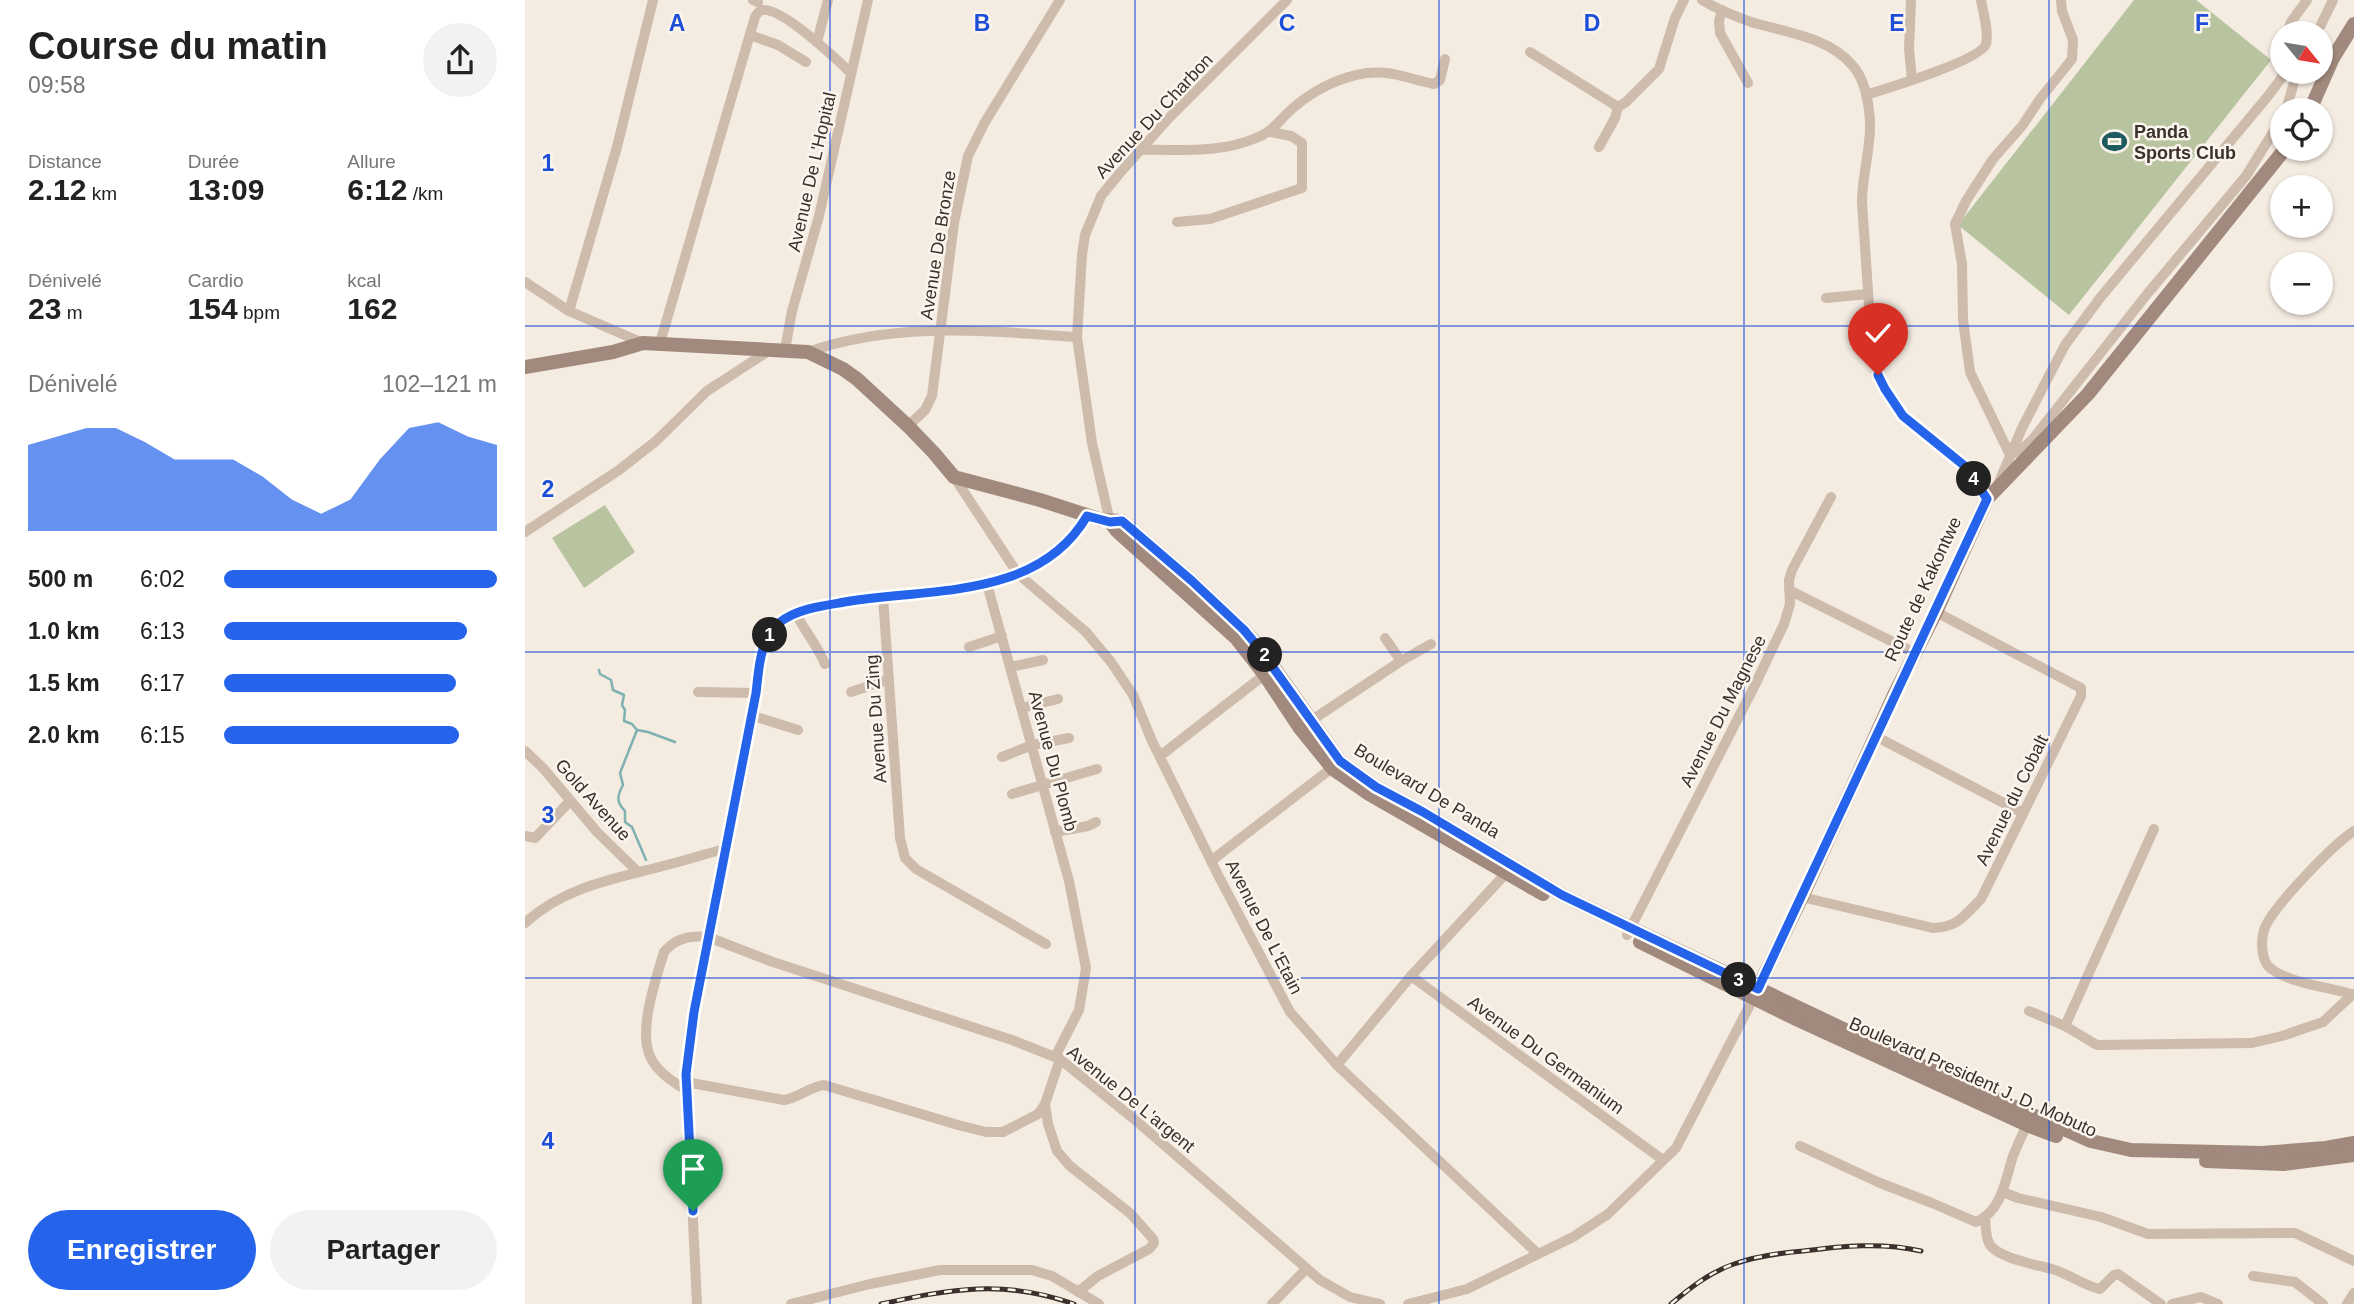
<!DOCTYPE html>
<html lang="fr">
<meta charset="utf-8">
<style>
:root{--surface:#fff;--page:#f2f2f2;--text:#222;--muted:#767676;--accent:#2563eb}
body{margin:0;font-family:Helvetica,sans-serif;background:var(--page);color:var(--text);height:100vh;display:flex;flex-direction:column;font-size:26px;white-space:nowrap}
*{box-sizing:border-box;margin:0}
p{font-size:23px;color:var(--muted)}
.icon{flex:none;width:38px;height:38px;fill:none;stroke:currentColor;stroke-width:2;stroke-linecap:round;stroke-linejoin:round}
.map{position:relative;flex:1;overflow:hidden}
.panel{display:flex;flex-direction:column;background:var(--surface);width:525px}
.panel>*{flex:none}
.needle{width:46px;rotate:120deg}
.tools{position:absolute;left:1745px;top:21px;display:grid;gap:14px}
.tools a{display:grid;place-items:center;width:63px;height:63px;border-radius:50%;background:var(--surface);box-shadow:0 2px 5px #0004;font-size:35px}
.pin{position:absolute;display:grid;place-items:center;width:60px;height:60px;color:#fff;margin:-72px -30px;border-radius:50% 50% 50% 0;rotate:-45deg;box-shadow:0 0 7px #0007}
.pin .icon{rotate:45deg}
.km{position:absolute;width:35px;height:35px;margin:-18px;border-radius:50%;background:#222;color:#fff;font-size:19px;line-height:35px;text-align:center}
.round{display:grid;place-items:center;flex:none;width:74px;height:74px;border-radius:37px;background:var(--page)}
.head{display:flex;align-items:center;justify-content:space-between;height:119px;padding:0 28px}
h1{font-size:38px;font-weight:600;line-height:52px}
.figures{display:grid;grid-template-columns:repeat(3,1fr);gap:10px;height:119px;padding:7px 28px}
.figures div{display:grid;align-content:center}
.figures b{font-size:30px;font-weight:600}
.figures small{font-size:19px;font-weight:400}
.figures p{font-size:19px}
.chart{height:196px;padding:14px 28px}
.chart p{display:flex;justify-content:space-between}
.chart svg{width:100%;height:126px;margin-top:7px;fill:var(--accent);opacity:.7}
.cta{display:flex;gap:14px;margin-top:auto;padding:14px 28px}
.cta a{flex:1;height:80px;border-radius:42px;background:var(--accent);color:#fff;font-size:28px;font-weight:600;line-height:80px;text-align:center}
.cta a+a{background:var(--page);color:var(--text)}
ul{padding:0 28px;list-style:none;font-size:23px}
li{display:grid;grid-template-columns:112px 84px 1fr;align-items:center;height:52px}
li i{height:18px;border-radius:9px;background:var(--accent)}
main{display:flex;flex:1;min-height:0}
.map>svg:first-child{display:block}
.green{fill:#b8c4a0}
.lines{fill:none;stroke-linecap:round;stroke-linejoin:round}
.stream{stroke:#7fb0b2;stroke-width:2.5}
.street{stroke:#cdbbac;stroke-width:10}
.secondary{stroke:#a18a7d;stroke-width:14}
.rail-casing{stroke:#3b302b;stroke-width:5}
.rail{stroke:#fbf5ee;stroke-width:2.5;stroke-dasharray:8;stroke-linecap:butt}
.route-casing{stroke:#fff;stroke-width:14}
.route{stroke:#2563eb;stroke-width:9}
.grid{fill:none;stroke:#1d4ed8;stroke-width:2;stroke-opacity:0.55}
.labels{text-anchor:middle;dominant-baseline:central;stroke-width:5;stroke-linejoin:round;paint-order:stroke}
.street-label{font-size:18px;fill:#3b302b;stroke:#fbf5ee}
.poi-label{font-size:18px;font-weight:bold;fill:#3b302b;stroke:#fbf5ee;text-anchor:start}
.grid-label{font-size:23px;text-anchor:middle;font-weight:bold;fill:#1d4ed8;stroke:#fbf5ee;stroke-width:5;stroke-linejoin:round;paint-order:stroke}
</style>
<main>
<section class="panel">
<div class="head"><div><h1>Course du matin</h1><p>09:58</p></div><a class="round"><svg class="icon" aria-label="share" viewBox="0 0 24 24"><path d="M12 15V3M7 8l5-5 5 5M5 13v7h14v-7"/></svg></a></div>
<div class="figures">
<div><p>Distance</p><b>2.12<small> km</small></b></div>
<div><p>Durée</p><b>13:09</b></div>
<div><p>Allure</p><b>6:12<small> /km</small></b></div>
</div>
<div class="figures">
<div><p>Dénivelé</p><b>23<small> m</small></b></div>
<div><p>Cardio</p><b>154<small> bpm</small></b></div>
<div><p>kcal</p><b>162</b></div>
</div>
<div class="chart"><p><span>Dénivelé</span>102–121 m</p>
<svg viewBox="0 0 160 44" preserveAspectRatio="none"><path d="M0 44V14L10 11L20 8L30 8L40 13L50 19L60 19L70 19L80 25L90 33L100 38L110 33L120 19L130 8L140 6L150 11L160 14V44z"/></svg>
</div>
<ul>
<li><b>500 m</b>6:02<i style="width:100%"></i></li>
<li><b>1.0 km</b>6:13<i style="width:89%"></i></li>
<li><b>1.5 km</b>6:17<i style="width:85%"></i></li>
<li><b>2.0 km</b>6:15<i style="width:86%"></i></li>
</ul>
<div class="cta"><a>Enregistrer</a><a>Partager</a></div>
</section>
<div class="map">
<svg width="1829" height="1304" viewBox="0 0 1829 1304">
<rect width="100%" height="100%" fill="#f4ebe1"/>
<g class="green">
<polygon points="1609,0 1671,0 1746,60 1544,315 1433,225"/>
<polygon points="80,505 110,552 59,588 27,538"/>
</g>
<g class="lines">
<g class="stream">
<path d="M74,670L75,674L86,680L88,690L99,695L97,705L100,710L99,721L107,724L112,730L95,773L98,785C92,796 91,802 100,811V822L107,827L121,860"/>
<polyline points="112,730 123,732 150,742"/>
</g>
<g class="street">
<polyline points="228,0 233,2"/>
<path d="M1177,0C1192,9 1209,16 1226,22C1260,32 1304,37 1328,66C1340,80 1344,104 1345,122C1346,149 1337,175 1337,202L1346,335L1353,375L1367,401L1378,416L1441,467L1462,499"/>
<polyline points="1386,0 1384,49 1387,80"/>
<polyline points="1536,0 1537,11 1548,40 1547,59 1515,99 1497,126 1468,159 1441,201 1430,224 1437,264 1438,320 1445,372 1485,455 1496,450 1507,440 1623,293 1721,176 1757,118"/>
<polyline points="1197,10 1194,21 1195,33 1223,83"/>
<polyline points="1762,33 1766,22 1782,0"/>
<polyline points="1792,33 1808,0"/>
<polyline points="225,35 253,45 281,62"/>
<polyline points="292,42 303,0"/>
<polyline points="1005,52 1093,107 1101,102 1134,69 1150,18 1159,0"/>
<path d="M1341,95C1360,89 1456,60 1461,44C1464,32 1458,12 1456,0"/>
<polyline points="1761,110 1772,72"/>
<polyline points="1074,147 1090,118 1093,107"/>
<path d="M614,150C654,149 694,154 731,138C748,132 755,119 768,108C792,87 829,69 862,73C877,75 894,81 909,84L915,80L920,59"/>
<polyline points="652,222 685,219 777,188 777,143 766,136 746,132"/>
<polyline points="0,282 44,311 118,343"/>
<polyline points="1301,298 1343,294"/>
<polyline points="44,311 92,147 128,0"/>
<path d="M135,343L230,17C232,14 233,11 237,10C257,7 311,59 326,73"/>
<polyline points="260,350 267,311 294,216 343,0"/>
<path d="M283,352C369,321 462,331 552,337"/>
<polyline points="383,426 400,410 407,396 429,223 443,156 460,122 535,0"/>
<polyline points="429,477 493,574 561,632 586,662 608,695 627,741 693,875 765,1012 812,1065 1013,1254"/>
<polyline points="1474,482 1497,428 1540,345 1575,298 1743,96 1761,72"/>
<polyline points="585,522 567,443 552,337 557,255 560,235 576,196 594,174 643,119 762,0"/>
<polyline points="0,532 94,470 131,441 182,391 245,350"/>
<polyline points="462,584 544,881 561,968 554,1010 530,1057"/>
<polyline points="1264,590 1390,653"/>
<polyline points="358,597 375,838 380,858 391,869 521,944"/>
<path d="M271,614C280,631 292,645 300,664"/>
<polyline points="860,638 876,661"/>
<polyline points="444,647 477,636"/>
<polyline points="486,667 518,660"/>
<polyline points="173,692 231,693"/>
<polyline points="326,692 364,679"/>
<polyline points="497,708 533,699"/>
<polyline points="225,715 273,730"/>
<polyline points="784,722 876,661 906,644"/>
<polyline points="1350,736 1498,813"/>
<polyline points="0,751 18,768 72,832 112,871"/>
<polyline points="635,756 743,672"/>
<polyline points="477,757 507,745 544,738"/>
<polyline points="487,794 572,769"/>
<path d="M1829,831C1809,844 1746,908 1739,930C1736,940 1736,957 1743,966C1760,983 1805,987 1829,995"/>
<polyline points="530,832 563,826 571,822"/>
<polyline points="0,836 10,838 45,801"/>
<polyline points="686,861 812,764"/>
<path d="M1277,897L1408,928C1433,927 1439,916 1456,899L1556,696V688L1411,612"/>
<path d="M0,923C39,887 88,879 138,866C159,861 179,854 200,849"/>
<polyline points="1102,935 1229,687 1259,624 1265,604 1264,580 1267,570 1306,497"/>
<polyline points="886,976 1138,1160"/>
<polyline points="1504,1011 1540,1026 1572,1045 1727,1043 1757,1036 1798,1022 1828,994"/>
<polyline points="1540,1026 1629,829"/>
<polyline points="812,1065 886,976 985,869"/>
<path d="M161,1082L259,1100C273,1098 284,1087 299,1085L433,1125L461,1132H478L513,1114L520,1104L535,1059"/>
<path d="M161,1090C148,1082 131,1071 125,1056C113,1030 131,979 139,952C150,938 166,935 183,937L245,961L487,1040L535,1059L609,1119L795,1280L825,1297L855,1304"/>
<polyline points="520,1104 523,1124 532,1151 545,1166 606,1214 628,1239 629,1243 624,1249 573,1276 553,1292"/>
<path d="M1275,1146L1355,1183L1407,1203L1451,1222C1477,1211 1480,1181 1488,1156C1492,1146 1497,1135 1502,1125"/>
<polyline points="1478,1192 1493,1198 1576,1217 1623,1234 1770,1233 1829,1261"/>
<path d="M1460,1218C1461,1227 1460,1237 1465,1245C1475,1259 1514,1265 1530,1270C1546,1275 1559,1286 1575,1289L1589,1275L1593,1274L1636,1304"/>
<polyline points="1728,1276 1770,1282 1798,1304"/>
<path d="M172,1304L161,1075L176,971L231,693C234,668 234,641 254,623C269,610 295,606 314,603C399,587 512,602 562,516"/>
<polyline points="266,1304 345,1284 415,1270 507,1270 527,1276 574,1304"/>
<polyline points="747,1304 781,1269"/>
<polyline points="883,1304 942,1289 1048,1237 1083,1214 1151,1148 1228,999"/>
<polyline points="1647,1304 1676,1297 1693,1304"/>
<polyline points="1822,1304 1829,1293"/>
</g>
<g class="secondary">
<polyline points="1785,110 1808,58 1829,24"/>
<polyline points="0,367 88,352 118,343 283,352 318,369 332,379 383,426 409,453 429,477 515,500 577,520 597,521 667,581 719,630 735,648 815,761 851,787 898,812 1037,895 1377,1057 1566,1141 1606,1150 1737,1153 1801,1148 1829,1143"/>
<polyline points="585,522 592,531 711,638 739,674 774,727 808,769 844,794 1018,894"/>
<polyline points="1115,942 1273,1020 1502,1125 1531,1136"/>
<polyline points="1229,996 1277,897 1370,693 1411,612 1462,499 1563,394 1760,149"/>
<polyline points="1681,1161 1759,1164 1829,1155"/>
</g>
<defs>
<g id="rail">
<path d="M356,1304C426,1289 479,1279 549,1304"/>
<path d="M1146,1304C1165,1288 1185,1272 1209,1264C1231,1256 1256,1253 1278,1251C1318,1246 1356,1242 1396,1251"/>
</g>
</defs>
<use href="#rail" class="rail-casing"/>
<use href="#rail" class="rail"/>
</g>
<g class="lines">
<defs>
<path id="route" d="M168,1211L161,1074L169,1012L231,693C234,669 234,641 254,623C269,610 295,606 314,603C399,587 512,602 562,516L585,522L597,521L667,581L719,630L734,648L815,761L851,787L898,812L1037,895L1233,989L1462,499L1441,467L1378,416L1360,389L1353,375"/>
</defs>
<use href="#route" class="route-casing"/>
<use href="#route" class="route"/>
</g>
<path class="grid" d="M305,0V1304M610,0V1304M914,0V1304M1219,0V1304M1524,0V1304M0,326H1829M0,652H1829M0,978H1829"/>
<defs>
<symbol id="stadium-bare" viewBox="-9 -9 18 18"><path d="M0-5a6.5 5 0 1 0 0 10a6.5 5 0 1 0 0-10ZM-3.5-1.8h7v3.6h-7Z" fill="#1f5a5e" stroke="#fbf5ee" stroke-width="2.5" paint-order="stroke"/></symbol>
</defs>
<g fill-rule="evenodd">
<use href="#stadium-bare" x="1572" y="124" width="35" height="35"/>
</g>
<g class="labels">
<g class="street-label">
<text transform="translate(629 116) rotate(-47)">Avenue Du Charbon</text>
<text transform="translate(287 172) rotate(-77)">Avenue De L'Hopital</text>
<text transform="translate(413 245) rotate(-81)">Avenue De Bronze</text>
<text transform="translate(1398 589) rotate(-65)">Route de Kakontwe</text>
<text transform="translate(1198 711) rotate(-63)">Avenue Du Magnese</text>
<text transform="translate(351 719) rotate(-94)">Avenue Du Zing</text>
<text transform="translate(528 761) rotate(75)">Avenue Du Plomb</text>
<text transform="translate(902 791) rotate(31)">Boulevard De Panda</text>
<text transform="translate(68 800) rotate(48)">Gold Avenue</text>
<text transform="translate(1487 800) rotate(-64)">Avenue du Cobalt</text>
<text transform="translate(739 927) rotate(63)">Avenue De L'Etain</text>
<text transform="translate(1021 1055) rotate(36)">Avenue Du Germanium</text>
<text transform="translate(1448 1077) rotate(24)">Boulevard President J. D. Mobuto</text>
<text transform="translate(606 1099) rotate(39)">Avenue De L'argent</text>
</g>
<g class="poi-label">
<text x="1609" y="132">Panda<tspan x="1609" dy="21">Sports Club</tspan></text>
</g>
</g>
<g class="grid-label">
<text x="152" y="31">A</text>
<text x="457" y="31">B</text>
<text x="762" y="31">C</text>
<text x="1067" y="31">D</text>
<text x="1372" y="31">E</text>
<text x="1677" y="31">F</text>
<text x="23" y="171">1</text>
<text x="23" y="497">2</text>
<text x="23" y="823">3</text>
<text x="23" y="1149">4</text>
</g>
</svg>
<div class="tools">
<a><svg class="needle" viewBox="-14 -14 28 28"><path d="M0-13l5 13h-10z" fill="#e53935"/><path d="M0 13l5-13h-10z" fill="#767676"/></svg></a>
<a><svg class="icon" aria-label="locate" viewBox="0 0 24 24"><circle cx="12" cy="12" r="6"/><path d="M12 2v4M12 18v4M2 12h4M18 12h4"/></svg></a>
<a>+</a>
<a>−</a>
</div>
<div class="pin" style="left:168px;top:1211px;background:#1e9e55"><svg class="icon" aria-label="arrive" viewBox="0 0 24 24"><path d="M6 21V4h12l-3 4 3 4H6"/></svg></div>
<div class="pin" style="left:1353px;top:375px;background:#d93025"><svg class="icon" aria-label="check" viewBox="0 0 24 24"><path d="M5 12l5 5 9-10"/></svg></div>
<b class="km" style="left:245px;top:635px">1</b>
<b class="km" style="left:740px;top:655px">2</b>
<b class="km" style="left:1214px;top:980px">3</b>
<b class="km" style="left:1449px;top:479px">4</b>
</div>
</main>
